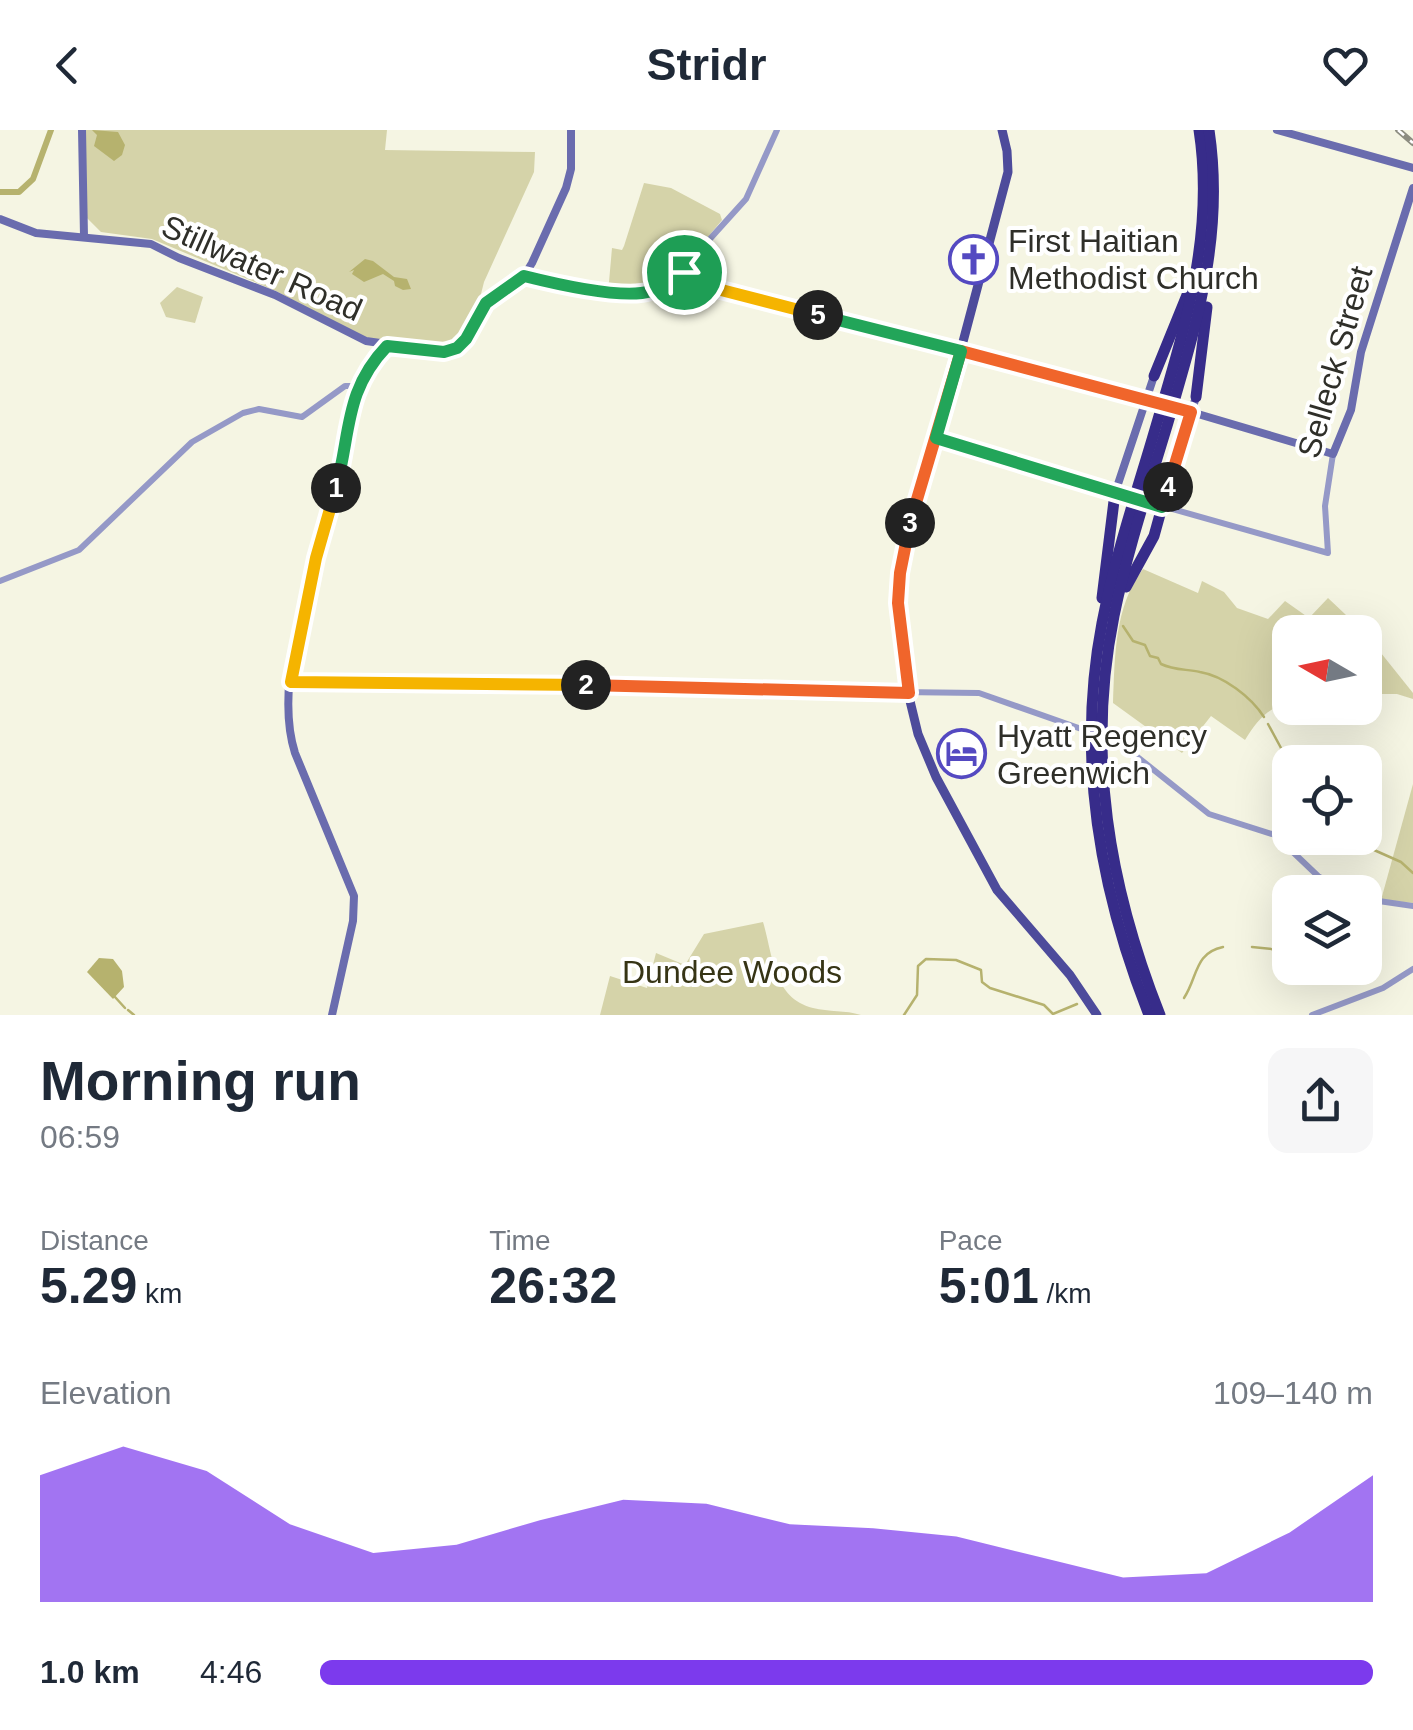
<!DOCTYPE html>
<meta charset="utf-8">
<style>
:root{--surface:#fff;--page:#f6f6f7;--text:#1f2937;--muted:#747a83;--accent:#7c3aed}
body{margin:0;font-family:Arial,sans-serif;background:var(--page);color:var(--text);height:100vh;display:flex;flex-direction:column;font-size:38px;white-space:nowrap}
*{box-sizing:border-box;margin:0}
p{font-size:32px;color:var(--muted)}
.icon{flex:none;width:55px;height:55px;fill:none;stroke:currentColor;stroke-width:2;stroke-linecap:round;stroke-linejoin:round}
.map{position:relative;height:885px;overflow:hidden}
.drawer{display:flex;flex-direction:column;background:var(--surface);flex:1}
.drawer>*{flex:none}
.needle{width:65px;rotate:279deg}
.controls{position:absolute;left:1272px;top:485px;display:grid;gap:20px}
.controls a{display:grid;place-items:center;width:110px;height:110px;border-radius:20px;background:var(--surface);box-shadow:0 10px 40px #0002;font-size:50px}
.pin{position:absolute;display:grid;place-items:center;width:85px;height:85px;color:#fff;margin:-42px;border:5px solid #fff;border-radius:50%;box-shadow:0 2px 10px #0007}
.km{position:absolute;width:50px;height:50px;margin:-25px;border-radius:50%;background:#222;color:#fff;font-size:28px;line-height:50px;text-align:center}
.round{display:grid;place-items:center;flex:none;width:105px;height:105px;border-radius:20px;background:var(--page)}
.headline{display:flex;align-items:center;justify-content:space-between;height:170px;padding:0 40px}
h1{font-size:55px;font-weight:600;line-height:75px}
.metrics{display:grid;grid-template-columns:repeat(3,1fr);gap:15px;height:170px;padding:10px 40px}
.metrics div{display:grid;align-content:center}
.metrics b{font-size:50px;font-weight:600}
.metrics small{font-size:28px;font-weight:400}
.metrics p{font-size:28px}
.chart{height:280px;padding:20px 40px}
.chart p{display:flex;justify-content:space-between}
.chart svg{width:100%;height:180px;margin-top:10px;fill:var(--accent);opacity:.7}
ul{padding:0 40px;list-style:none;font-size:32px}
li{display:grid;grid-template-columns:160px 120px 1fr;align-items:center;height:75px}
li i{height:25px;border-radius:12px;background:var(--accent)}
header{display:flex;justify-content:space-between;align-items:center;height:130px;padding:0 40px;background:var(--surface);font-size:45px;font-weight:600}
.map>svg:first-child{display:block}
.green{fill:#d5d3a9}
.water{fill:#b6b26e}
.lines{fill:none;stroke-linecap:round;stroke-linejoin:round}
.stream{stroke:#b6b26e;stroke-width:2.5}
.river{stroke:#b6b26e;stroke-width:6}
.tertiary{stroke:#9599c7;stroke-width:6}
.secondary{stroke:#6a6cae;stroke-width:8}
.primary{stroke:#4d4b9b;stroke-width:9}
.motorway{stroke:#372c8a;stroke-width:11}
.rail-casing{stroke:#8d8d81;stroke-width:6}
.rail{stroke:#fff;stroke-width:2.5;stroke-dasharray:8;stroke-linecap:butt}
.split-1-casing{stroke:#fff;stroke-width:20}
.split-2-casing{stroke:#fff;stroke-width:20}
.split-3-casing{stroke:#fff;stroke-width:20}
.split-4-casing{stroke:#fff;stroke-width:20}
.split-5-casing{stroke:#fff;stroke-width:20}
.split-6-casing{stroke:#fff;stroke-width:20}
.split-1{stroke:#22a559;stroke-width:12}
.split-2{stroke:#f5b400;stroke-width:12}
.split-3{stroke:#f0652b;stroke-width:12}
.split-4{stroke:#f0652b;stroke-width:12}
.split-5{stroke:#22a559;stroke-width:12}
.split-6{stroke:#f5b400;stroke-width:12}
.labels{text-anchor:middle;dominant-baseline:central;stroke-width:8;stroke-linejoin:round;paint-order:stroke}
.poi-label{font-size:32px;fill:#2f2f29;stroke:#fff;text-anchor:start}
.street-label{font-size:32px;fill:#2f2f29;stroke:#fff}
.park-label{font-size:32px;fill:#363415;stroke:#fff}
</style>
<header><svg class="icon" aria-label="back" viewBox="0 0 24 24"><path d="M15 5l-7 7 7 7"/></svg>Stridr<svg class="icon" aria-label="heart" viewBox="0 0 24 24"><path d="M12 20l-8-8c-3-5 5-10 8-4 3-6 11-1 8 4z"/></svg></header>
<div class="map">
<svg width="1413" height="885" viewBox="0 0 1413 885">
<rect width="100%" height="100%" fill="#f5f5e3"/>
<g class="green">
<polygon points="85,0 387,0 385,20 535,22 534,42 484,152 477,180 459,210 441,218 361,207 276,161 152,109 101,102 86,87"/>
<path d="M644,53L671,58L720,84L722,90C702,114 676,149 645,158C633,161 618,158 606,156L609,152L612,118L622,120L624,116Z"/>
<polygon points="177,157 203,167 195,193 166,187 160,173"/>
<path d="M1143,439L1198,463L1202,451L1224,462L1237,478L1268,489L1285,471L1309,488L1328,468L1364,502H1290V573C1267,577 1256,592 1245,610L1211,586L1182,623L1113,573C1115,527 1114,477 1143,439Z"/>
<polygon points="1365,503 1413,563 1413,569 1397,564 1365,564"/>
<polygon points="1413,654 1413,773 1381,770"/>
<path d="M763,792C773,825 773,868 813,878C829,882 845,880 861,885H600L610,846L647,858L656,823L685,835L704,804Z"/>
</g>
<g class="water">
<polygon points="92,0 118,2 125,15 122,25 114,31 94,16 97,5"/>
<polygon points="365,129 373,131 394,147 407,149 411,159 403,160 395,156 394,151 383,144 364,152 352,144 354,140 349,142"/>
<polygon points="99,828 113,829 122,841 124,857 113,869 87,842"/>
</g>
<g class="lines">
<g class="stream">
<path d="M1123,496L1133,511L1145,515L1150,526L1158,528L1161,534C1174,540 1185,539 1200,542C1224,546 1251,567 1264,587"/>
<polyline points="1268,594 1281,618 1281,629 1290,637"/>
<polyline points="1354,708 1360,715 1367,717"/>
<polyline points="1374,720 1401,732 1413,743"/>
<polyline points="1252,817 1290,821"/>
<polyline points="115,867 125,878"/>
<path d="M1184,868C1198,847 1194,823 1223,817"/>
<polyline points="128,880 134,885"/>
<polyline points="904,885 917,865 918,836 926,829 956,830 981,840 982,852 990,858 1044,875 1053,884 1077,874"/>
</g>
<polyline class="river" points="0,62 19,62 33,49 51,0"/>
<g class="tertiary">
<polyline points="681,141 746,69 777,0"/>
<polyline points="936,308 1031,339 1328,423 1325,376 1333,324"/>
<polyline points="0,451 79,420 192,312 243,283 259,279 302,287 345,256 358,256"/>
<polygon points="568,546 573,551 567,555 563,550"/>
<polyline points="291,553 564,554"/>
<polyline points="571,554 737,560 979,563 1090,602"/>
<polyline points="1101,606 1130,621 1209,684 1275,705 1318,746 1344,762"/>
<polyline points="1365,769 1413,776"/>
<polyline points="1312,885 1383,858 1413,839"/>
</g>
<g class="secondary">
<polyline points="82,0 84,106"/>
<polyline points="1277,0 1413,38"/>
<polyline points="0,89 36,103 151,114 179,128 275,165 366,211 444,222 463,214 486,173 524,146 532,133 566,58 571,39 571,0"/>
<polyline points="524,146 636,163 683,151 686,144 678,142 664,155"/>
<polyline points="682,151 1181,279 1333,324 1351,280 1361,222 1413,58"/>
<polyline points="1115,363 1154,246"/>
<polyline points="1162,377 1196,267"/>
<path d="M332,885L353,791L354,766L295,623C270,545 321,421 340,343C347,313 346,282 359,253C366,239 376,227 387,216"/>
</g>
<polyline class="primary" points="1002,0 1007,21 1008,42 942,291 911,389 900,443 898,479 910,571 918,604 936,647 997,760 1070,845 1097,885"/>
<g class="motorway">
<polyline points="1154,246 1189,160"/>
<polyline points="1196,267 1207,177"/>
<polyline points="1126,457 1154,406 1162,377"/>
<polyline points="1102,468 1115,363"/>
<path d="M1149,885C1099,759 1076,628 1102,493C1115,426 1137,361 1156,296C1185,197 1215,104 1199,0"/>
<path d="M1160,885C1109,756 1086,624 1114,486C1127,422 1148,359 1167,296C1196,195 1225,107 1209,0"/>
</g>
<defs>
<polyline id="rail" points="1398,0 1413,13"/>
</defs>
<use href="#rail" class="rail-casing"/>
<use href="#rail" class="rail"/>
</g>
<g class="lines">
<defs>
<path id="split-1" d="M336,358C351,303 344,261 387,216L444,222L457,218L466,209L486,173L524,146C552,153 624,170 651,161C664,157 672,145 684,142"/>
<polyline id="split-2" points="336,358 316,428 291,552 586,555"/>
<polyline id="split-3" points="586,555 909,563 898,473 900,443 910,393"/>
<polyline id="split-4" points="910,393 961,221 1191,282 1168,357"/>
<polyline id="split-5" points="818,185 961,221 936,308 1162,377 1168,357"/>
<polyline id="split-6" points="684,142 694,153 818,185"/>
</defs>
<use href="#split-1" class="split-1-casing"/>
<use href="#split-2" class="split-2-casing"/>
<use href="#split-3" class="split-3-casing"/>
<use href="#split-4" class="split-4-casing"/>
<use href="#split-5" class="split-5-casing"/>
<use href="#split-6" class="split-6-casing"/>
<use href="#split-1" class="split-1"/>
<use href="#split-2" class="split-2"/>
<use href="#split-3" class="split-3"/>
<use href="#split-4" class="split-4"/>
<use href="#split-5" class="split-5"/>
<use href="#split-6" class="split-6"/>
</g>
<defs>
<symbol id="church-ring" viewBox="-11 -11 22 22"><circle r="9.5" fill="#fff" stroke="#5449c1" stroke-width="1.5"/><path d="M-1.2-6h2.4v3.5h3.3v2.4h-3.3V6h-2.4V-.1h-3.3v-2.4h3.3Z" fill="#5449c1"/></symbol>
<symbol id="hotel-ring" viewBox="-11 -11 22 22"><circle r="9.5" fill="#fff" stroke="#5449c1" stroke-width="1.5"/><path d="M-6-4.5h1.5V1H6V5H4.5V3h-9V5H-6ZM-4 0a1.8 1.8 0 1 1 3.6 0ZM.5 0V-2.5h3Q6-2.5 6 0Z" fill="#5449c1"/></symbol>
</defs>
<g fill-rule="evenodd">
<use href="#church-ring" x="946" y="102" width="55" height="55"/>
<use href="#hotel-ring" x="934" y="596" width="55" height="55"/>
</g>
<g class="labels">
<g class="poi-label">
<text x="1008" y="111">First Haitian<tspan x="1008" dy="37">Methodist Church</tspan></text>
<text x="997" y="606">Hyatt Regency<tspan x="997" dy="37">Greenwich</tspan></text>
</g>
<g class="street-label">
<text transform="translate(262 138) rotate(24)">Stillwater Road</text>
<text transform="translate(1335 232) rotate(-74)">Selleck Street</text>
</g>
<g class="park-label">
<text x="732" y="842">Dundee Woods</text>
</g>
</g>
</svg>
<div class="controls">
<a><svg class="needle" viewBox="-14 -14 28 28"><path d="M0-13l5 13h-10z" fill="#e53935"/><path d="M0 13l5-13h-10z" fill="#747a83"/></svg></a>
<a><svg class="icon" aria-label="locate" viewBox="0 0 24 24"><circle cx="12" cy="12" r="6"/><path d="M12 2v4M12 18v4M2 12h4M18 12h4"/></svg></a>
<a><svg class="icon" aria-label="layers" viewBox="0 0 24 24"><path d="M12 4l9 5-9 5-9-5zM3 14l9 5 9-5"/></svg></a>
</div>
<div class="pin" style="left:684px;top:142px;background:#1e9e55"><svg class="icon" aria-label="arrive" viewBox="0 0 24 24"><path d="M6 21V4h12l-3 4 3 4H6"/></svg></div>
<b class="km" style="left:336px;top:358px">1</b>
<b class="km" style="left:586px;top:555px">2</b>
<b class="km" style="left:910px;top:393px">3</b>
<b class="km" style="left:1168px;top:357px">4</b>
<b class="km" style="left:818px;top:185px">5</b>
</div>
<section class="drawer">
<div class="headline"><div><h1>Morning run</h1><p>06:59</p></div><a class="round"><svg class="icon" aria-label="share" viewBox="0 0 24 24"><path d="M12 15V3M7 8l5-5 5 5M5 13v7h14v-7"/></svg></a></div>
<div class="metrics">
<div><p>Distance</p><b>5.29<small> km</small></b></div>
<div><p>Time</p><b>26:32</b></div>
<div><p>Pace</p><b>5:01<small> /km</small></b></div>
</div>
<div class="chart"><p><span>Elevation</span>109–140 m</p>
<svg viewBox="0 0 160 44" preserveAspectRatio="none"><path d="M0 44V13L10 6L20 12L30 25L40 32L50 30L60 24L70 19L80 20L90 25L100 26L110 28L120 33L130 38L140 37L150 27L160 13V44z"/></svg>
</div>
<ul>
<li><b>1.0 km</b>4:46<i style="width:100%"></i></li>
</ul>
</section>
